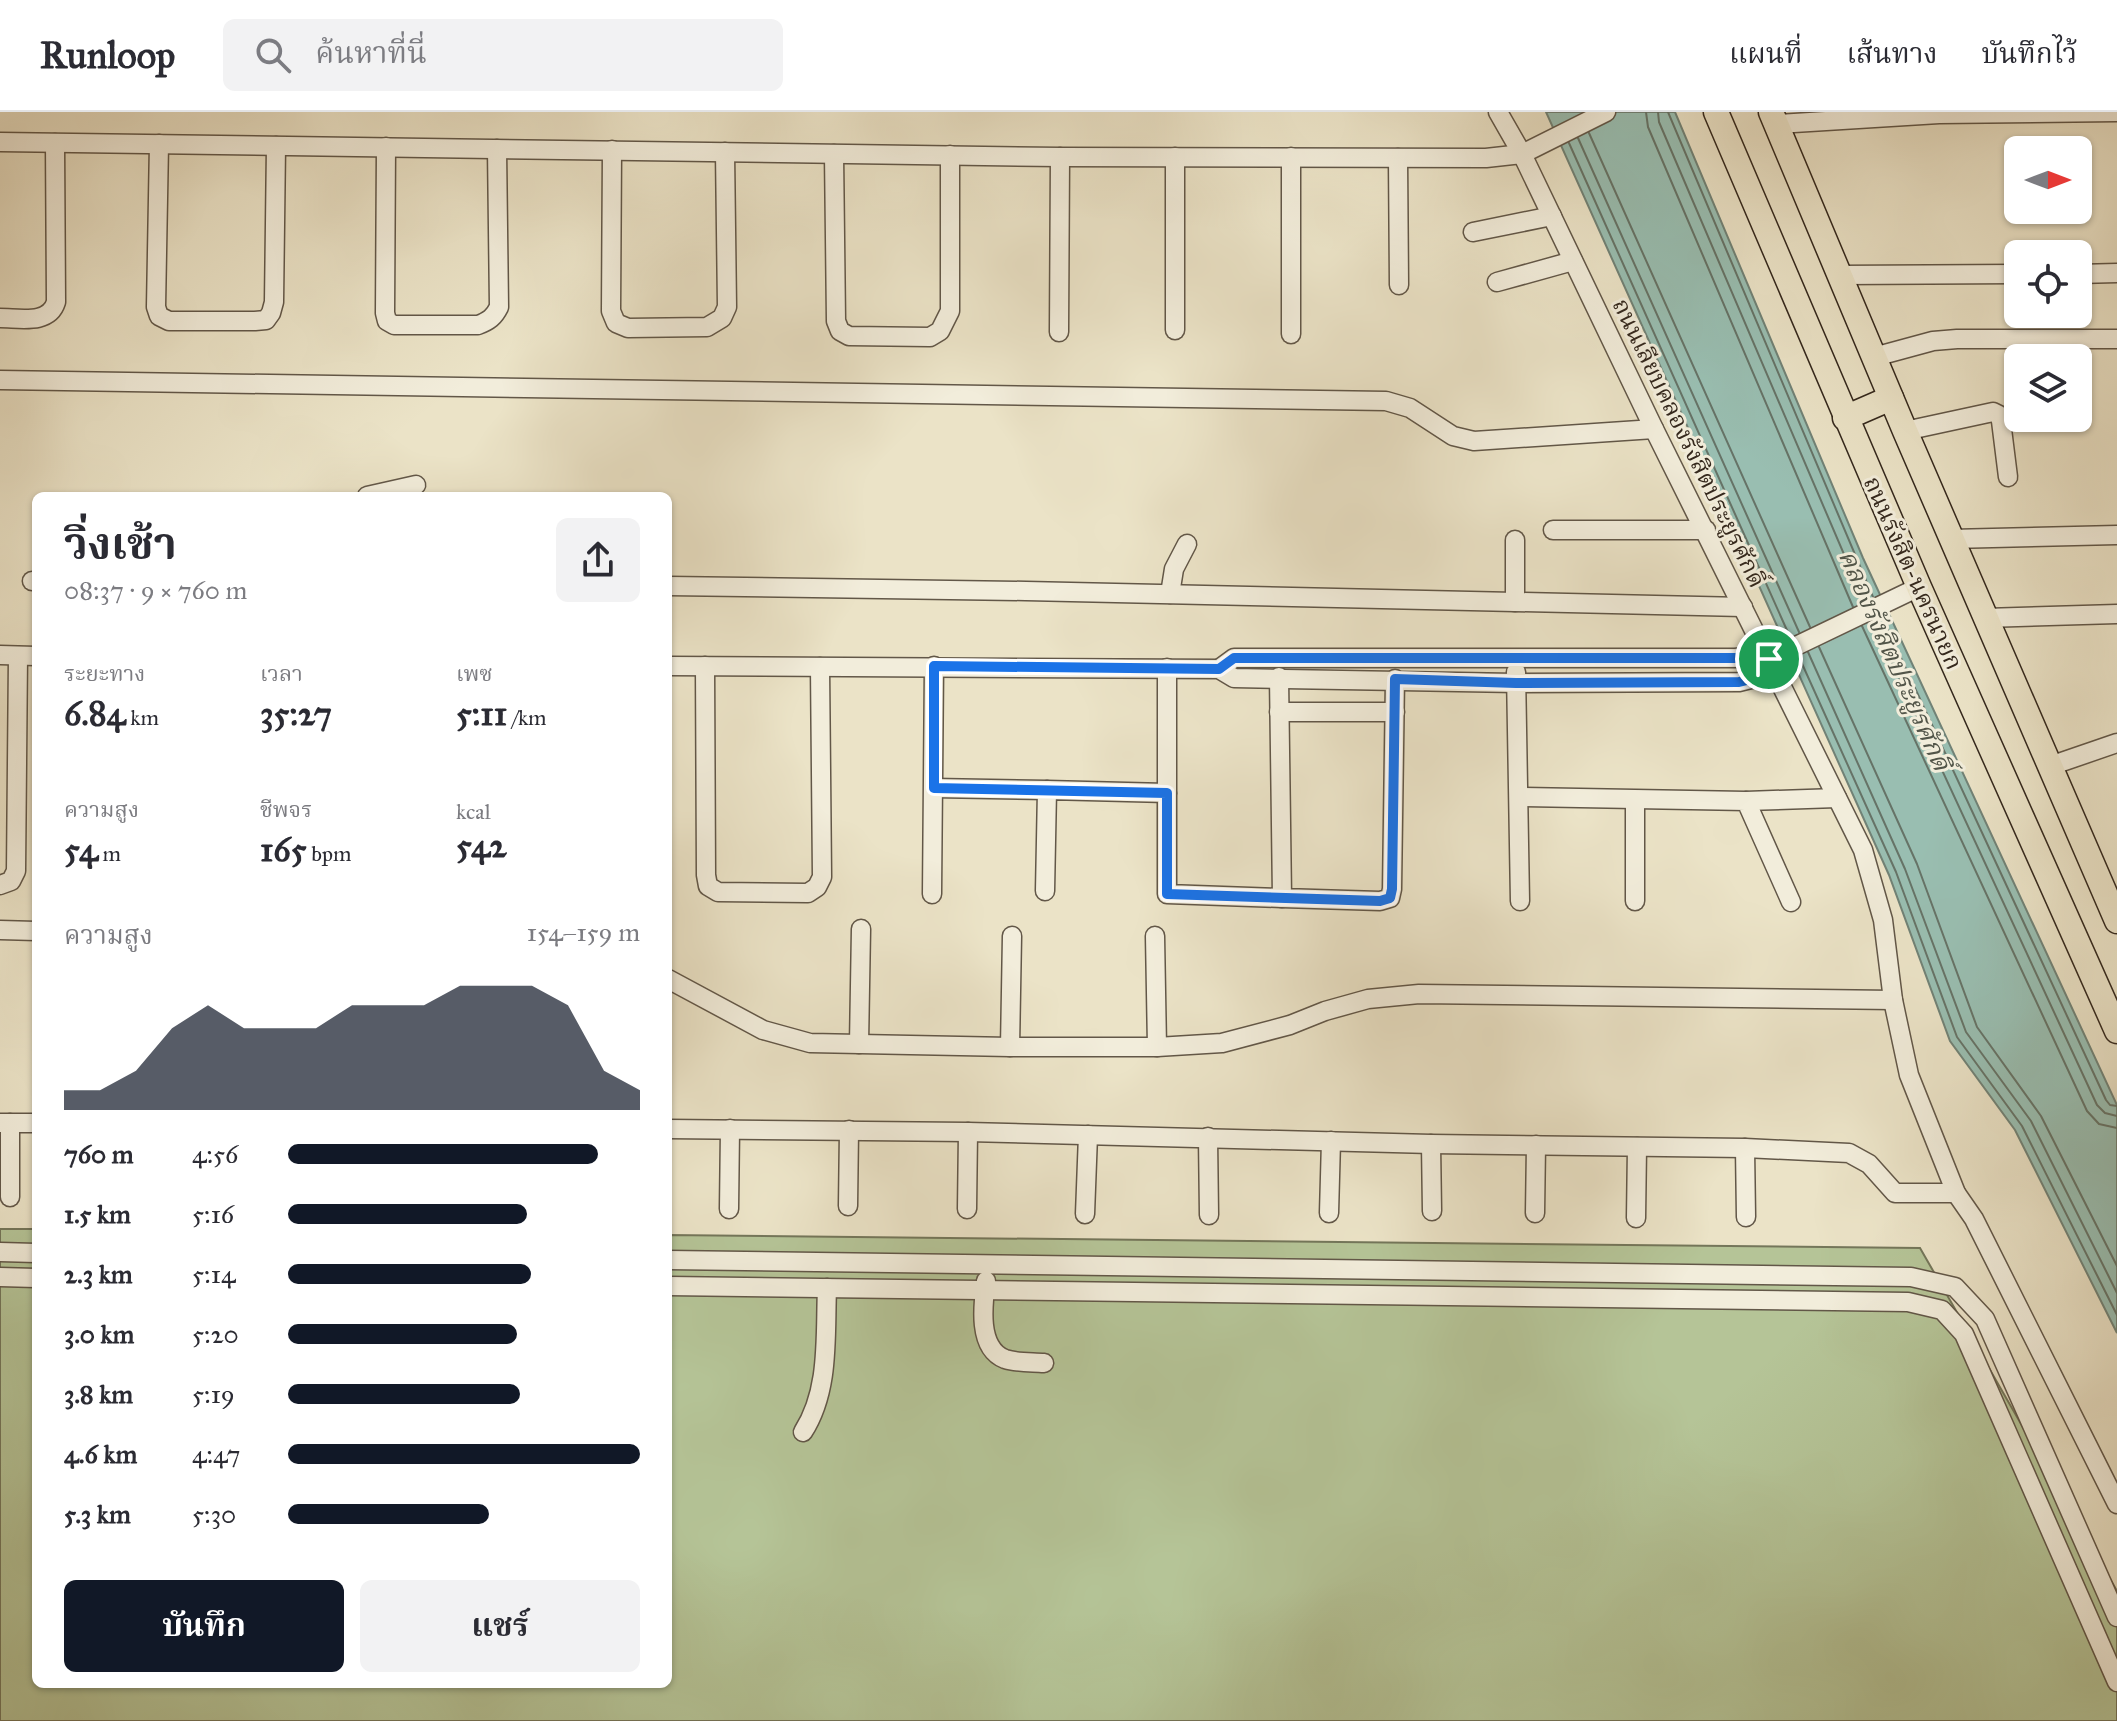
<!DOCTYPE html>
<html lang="th">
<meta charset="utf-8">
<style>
:root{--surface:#fff;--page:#f2f2f3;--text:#2b2b33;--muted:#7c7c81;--line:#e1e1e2;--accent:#111827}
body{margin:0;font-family:"IM FELL Great Primer","Noto Serif Thai",serif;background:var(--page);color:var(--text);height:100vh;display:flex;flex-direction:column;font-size:30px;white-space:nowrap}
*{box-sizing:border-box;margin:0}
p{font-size:26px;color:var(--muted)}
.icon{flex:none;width:44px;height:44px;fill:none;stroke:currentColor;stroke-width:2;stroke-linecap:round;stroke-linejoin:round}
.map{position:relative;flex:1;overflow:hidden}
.side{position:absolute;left:32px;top:380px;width:640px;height:1196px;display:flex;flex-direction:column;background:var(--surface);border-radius:12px;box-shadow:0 2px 6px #0004}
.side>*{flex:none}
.needle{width:52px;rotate:90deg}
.controls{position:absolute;left:2004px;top:24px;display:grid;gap:16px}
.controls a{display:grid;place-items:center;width:88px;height:88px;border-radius:12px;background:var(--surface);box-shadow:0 2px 6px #0004;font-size:40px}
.pin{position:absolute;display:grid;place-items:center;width:68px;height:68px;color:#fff;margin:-34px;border:4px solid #fff;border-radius:50%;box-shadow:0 2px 8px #0007}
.round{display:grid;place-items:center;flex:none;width:84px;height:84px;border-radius:12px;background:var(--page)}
.overview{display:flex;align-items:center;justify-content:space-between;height:136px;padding:0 32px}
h1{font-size:44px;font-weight:700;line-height:60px}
.figures{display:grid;grid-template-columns:repeat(3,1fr);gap:12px;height:136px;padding:8px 32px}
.figures div{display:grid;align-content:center}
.figures b{font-size:34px;font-weight:700}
.figures small{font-size:22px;font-weight:400}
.figures p{font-size:22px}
.chart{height:224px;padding:16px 32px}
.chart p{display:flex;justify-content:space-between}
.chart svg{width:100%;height:144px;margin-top:8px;fill:var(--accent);opacity:.7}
.cta{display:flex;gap:16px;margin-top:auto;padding:16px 32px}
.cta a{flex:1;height:92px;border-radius:12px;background:var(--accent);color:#fff;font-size:32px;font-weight:700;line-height:92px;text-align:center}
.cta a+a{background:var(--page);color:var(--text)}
ul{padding:0 32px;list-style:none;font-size:26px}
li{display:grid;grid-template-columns:128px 96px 1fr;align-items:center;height:60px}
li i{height:20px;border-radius:10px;background:var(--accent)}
header{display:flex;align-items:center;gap:48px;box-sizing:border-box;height:112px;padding:0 40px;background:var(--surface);border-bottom:2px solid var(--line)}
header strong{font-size:38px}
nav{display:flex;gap:44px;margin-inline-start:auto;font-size:28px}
.search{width:560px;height:72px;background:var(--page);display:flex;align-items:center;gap:20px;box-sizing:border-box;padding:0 28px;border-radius:12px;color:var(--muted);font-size:30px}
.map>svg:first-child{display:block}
.green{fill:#b5c497;stroke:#74765a;stroke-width:2}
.water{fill:#99beb1;stroke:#718276;stroke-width:2}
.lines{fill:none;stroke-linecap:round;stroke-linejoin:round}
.shore{stroke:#667367;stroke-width:2}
.minor-casing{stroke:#625748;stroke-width:21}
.major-casing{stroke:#34281d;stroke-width:27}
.minor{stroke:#f2eddb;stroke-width:18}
.major{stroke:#ebe3c7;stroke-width:24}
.route-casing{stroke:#fff;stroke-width:16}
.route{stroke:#1a73e8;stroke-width:10}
.labels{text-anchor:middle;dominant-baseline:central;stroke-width:6;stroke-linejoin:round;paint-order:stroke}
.street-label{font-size:24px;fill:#34281d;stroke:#f2eddb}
.water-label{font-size:26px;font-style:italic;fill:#525549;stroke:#f2eddb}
</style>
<header>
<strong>Runloop</strong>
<div class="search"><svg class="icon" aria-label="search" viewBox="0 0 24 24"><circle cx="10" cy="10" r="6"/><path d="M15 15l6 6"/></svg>ค้นหาที่นี่</div>
<nav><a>แผนที่</a><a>เส้นทาง</a><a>บันทึกไว้</a></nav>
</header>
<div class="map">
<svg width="2117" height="1609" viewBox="0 0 2117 1609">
<rect width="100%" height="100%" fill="#ebe3c7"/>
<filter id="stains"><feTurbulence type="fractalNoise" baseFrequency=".0025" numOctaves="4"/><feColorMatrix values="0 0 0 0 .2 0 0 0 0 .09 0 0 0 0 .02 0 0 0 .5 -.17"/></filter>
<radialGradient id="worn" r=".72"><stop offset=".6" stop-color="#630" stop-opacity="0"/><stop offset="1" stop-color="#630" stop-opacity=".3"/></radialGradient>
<polygon class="green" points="0,1117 36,1117 36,1572 668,1572 668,1123 1920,1136 2117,1479 2117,1609 0,1609"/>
<polygon class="water" points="1546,0 1675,0 1863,446 2117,993 2117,1221 2015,1018 1950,929 1889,763"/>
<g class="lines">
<g class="shore">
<polyline points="1646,0 1648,15 1853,495"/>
<polyline points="1658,0 1659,10 1864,489"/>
<polyline points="1668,0 1873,485"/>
<polyline points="1589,21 1810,515"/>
<polyline points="1578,26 1799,520"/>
<polyline points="1569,31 1790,525"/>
<polyline points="1882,505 2106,988 2110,993 2117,994"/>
<polyline points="1873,509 2097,993 2105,1001 2117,1004"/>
<polyline points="1862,514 2087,999 2099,1012 2117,1016"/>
<polyline points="1819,535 1917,752 1977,915 2041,1004 2117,1154"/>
<polyline points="1808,540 1905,757 1966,920 2031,1009 2117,1181"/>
<polyline points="1799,545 1896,760 1957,925 2022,1014 2117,1203"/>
</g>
<defs>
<g id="minor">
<polyline points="1498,0 1522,42 1654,317 1863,738 1883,808 1893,888 1909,963 1956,1081 1974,1107 2117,1392"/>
<polyline points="1777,12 1939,2 2117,0"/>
<polyline points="0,30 1060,45 1486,46 1522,42 1606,0"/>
<polyline points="159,32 156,195 159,204 169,209 255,209 266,208 271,201 274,190 276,34"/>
<path d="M386,35L385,201L387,209L394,213H478C489,209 494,205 499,195L497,37"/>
<polyline points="612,38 611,199 616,211 628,216 707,215 722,206 727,195 725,40"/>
<polyline points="834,42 836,209 840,219 849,224 930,225 940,219 950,199 950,43"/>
<polyline points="1175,45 1175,218"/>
<polyline points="1291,45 1291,222"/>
<polyline points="1398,46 1399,173"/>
<polyline points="1473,120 1552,104"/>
<polyline points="2078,162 2117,161"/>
<polyline points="1839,163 2018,162"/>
<polyline points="1497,170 1573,149"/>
<path d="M0,206C20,206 49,213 56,190L55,31"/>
<polyline points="1059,220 1060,45"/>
<polyline points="1874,245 1933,229 1957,227 2117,227"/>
<polyline points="0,268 1386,289 1410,296 1453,324 1474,329 1654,317"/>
<polyline points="1905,319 1993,300 1999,303 2001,309 2008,365"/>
<polyline points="367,384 416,373"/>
<polyline points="1553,418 1706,418"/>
<polyline points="1951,427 2117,423"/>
<polyline points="1515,428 1515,490"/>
<polyline points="32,469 36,469"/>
<polyline points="668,474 1026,479 1743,495"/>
<polyline points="1170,482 1174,457 1187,432"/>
<polyline points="1985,506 2117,502"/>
<polyline points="0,543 36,544"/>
<polyline points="1769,547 1919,475"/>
<polyline points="668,554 1219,557 1234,566 1516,571 1739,570 1775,561"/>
<polyline points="705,554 706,763 708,774 718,780 808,781 817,775 822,765 820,555"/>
<polyline points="1167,556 1167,782 1282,786"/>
<polyline points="1219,557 1234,546 1735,546 1767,543"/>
<polyline points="1516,560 1520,789"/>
<polyline points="1279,565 1282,786 1380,789 1390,786 1392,777 1395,567"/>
<polyline points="1279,600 1395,600"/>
<polyline points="2050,654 2117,631"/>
<polyline points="934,676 1047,678"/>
<polyline points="1520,685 1746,689 1791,790"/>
<polyline points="1635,688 1635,789"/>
<polyline points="1746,689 1837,686"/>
<polyline points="0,773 11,769 16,759 18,544"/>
<polyline points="1045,779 1047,678 1167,681"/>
<polyline points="932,782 934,554"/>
<polyline points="0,818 36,819"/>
<polyline points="1155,824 1157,935"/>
<polyline points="668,867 763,918 810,931 1010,935 1157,935 1222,931 1290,913 1325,899 1368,887 1419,882 1893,888"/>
<polyline points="859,932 861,817"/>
<polyline points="1010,935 1012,824"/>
<polyline points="0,1011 36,1011"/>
<polyline points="668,1017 968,1020 1431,1032 1745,1036 1849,1041 1869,1052 1895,1081 1956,1081"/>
<polyline points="1208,1025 1209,1103"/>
<polyline points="1431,1032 1432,1099"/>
<polyline points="1745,1036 1746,1105"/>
<polyline points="10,1085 10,1011"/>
<polyline points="848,1094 849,1018"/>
<polyline points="729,1097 730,1017"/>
<polyline points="967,1097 968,1020"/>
<polyline points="1329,1101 1331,1029"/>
<polyline points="1535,1101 1536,1033"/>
<polyline points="1085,1102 1088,1023"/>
<polyline points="1636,1106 1637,1035"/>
<polyline points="0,1140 36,1141"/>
<polyline points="668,1148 1911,1165 1955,1175 1985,1207 2117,1505"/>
<polyline points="0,1165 36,1166"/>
<path d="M986,1169C983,1192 977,1236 1005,1247C1017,1251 1032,1250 1044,1251"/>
<polyline points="668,1174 1908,1190 1942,1198 1964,1222 2117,1570"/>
<path d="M803,1320C830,1278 825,1225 827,1176"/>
</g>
<g id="major">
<polyline points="1716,0 1919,475 2117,919"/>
<polyline points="1771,0 1905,319 2117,809"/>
<polyline points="1845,306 1891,286"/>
</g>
</defs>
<use href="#minor" class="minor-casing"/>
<use href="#major" class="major-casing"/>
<use href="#minor" class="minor"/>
<use href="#major" class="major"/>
</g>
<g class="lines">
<defs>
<polygon id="route" points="1767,543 1775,561 1739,570 1516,571 1395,567 1392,777 1390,786 1380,789 1167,782 1167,681 934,676 934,554 1219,557 1234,546 1735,546"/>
</defs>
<use href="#route" class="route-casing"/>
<use href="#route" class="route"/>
</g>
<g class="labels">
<g class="street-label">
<text transform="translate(1689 331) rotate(64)">ถนนเลียบคลองรังสิตประยูรศักดิ์</text>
<text transform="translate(1913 461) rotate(66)">ถนนรังสิต-นครนายก</text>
</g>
<g class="water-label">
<text transform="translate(1895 548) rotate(66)">คลองรังสิตประยูรศักดิ์</text>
</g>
</g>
<rect width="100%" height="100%" filter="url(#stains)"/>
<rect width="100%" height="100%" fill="url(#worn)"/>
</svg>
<div class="controls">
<a><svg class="needle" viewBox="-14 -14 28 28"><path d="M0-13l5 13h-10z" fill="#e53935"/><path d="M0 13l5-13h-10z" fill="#7c7c81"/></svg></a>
<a><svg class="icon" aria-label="locate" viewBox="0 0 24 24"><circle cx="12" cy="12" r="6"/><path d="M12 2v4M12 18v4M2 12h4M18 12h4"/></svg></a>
<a><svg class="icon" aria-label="layers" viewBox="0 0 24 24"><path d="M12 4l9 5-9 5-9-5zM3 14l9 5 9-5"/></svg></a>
</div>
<div class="pin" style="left:1769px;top:547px;background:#1e9e55"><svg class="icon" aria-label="arrive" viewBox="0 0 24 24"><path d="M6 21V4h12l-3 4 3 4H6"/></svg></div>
<section class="side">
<div class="overview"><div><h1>วิ่งเช้า</h1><p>08:37 · 9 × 760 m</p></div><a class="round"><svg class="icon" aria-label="share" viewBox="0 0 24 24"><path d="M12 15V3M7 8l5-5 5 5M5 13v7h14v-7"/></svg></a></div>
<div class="figures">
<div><p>ระยะทาง</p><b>6.84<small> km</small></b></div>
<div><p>เวลา</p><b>35:27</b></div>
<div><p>เพซ</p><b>5:11<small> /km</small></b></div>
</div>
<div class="figures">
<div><p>ความสูง</p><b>54<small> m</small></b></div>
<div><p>ชีพจร</p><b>165<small> bpm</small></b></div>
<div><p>kcal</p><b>542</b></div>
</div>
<div class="chart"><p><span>ความสูง</span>154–159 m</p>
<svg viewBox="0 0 160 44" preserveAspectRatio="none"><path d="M0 44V38L10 38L20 32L30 19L40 12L50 19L60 19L70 19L80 12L90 12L100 12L110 6L120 6L130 6L140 12L150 32L160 38V44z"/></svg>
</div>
<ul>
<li><b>760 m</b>4:56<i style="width:88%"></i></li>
<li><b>1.5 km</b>5:16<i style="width:68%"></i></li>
<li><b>2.3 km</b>5:14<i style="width:69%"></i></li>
<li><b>3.0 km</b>5:20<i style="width:65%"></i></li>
<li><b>3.8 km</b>5:19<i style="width:66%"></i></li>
<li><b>4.6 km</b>4:47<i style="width:100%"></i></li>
<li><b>5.3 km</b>5:30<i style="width:57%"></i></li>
</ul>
<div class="cta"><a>บันทึก</a><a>แชร์</a></div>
</section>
</div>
